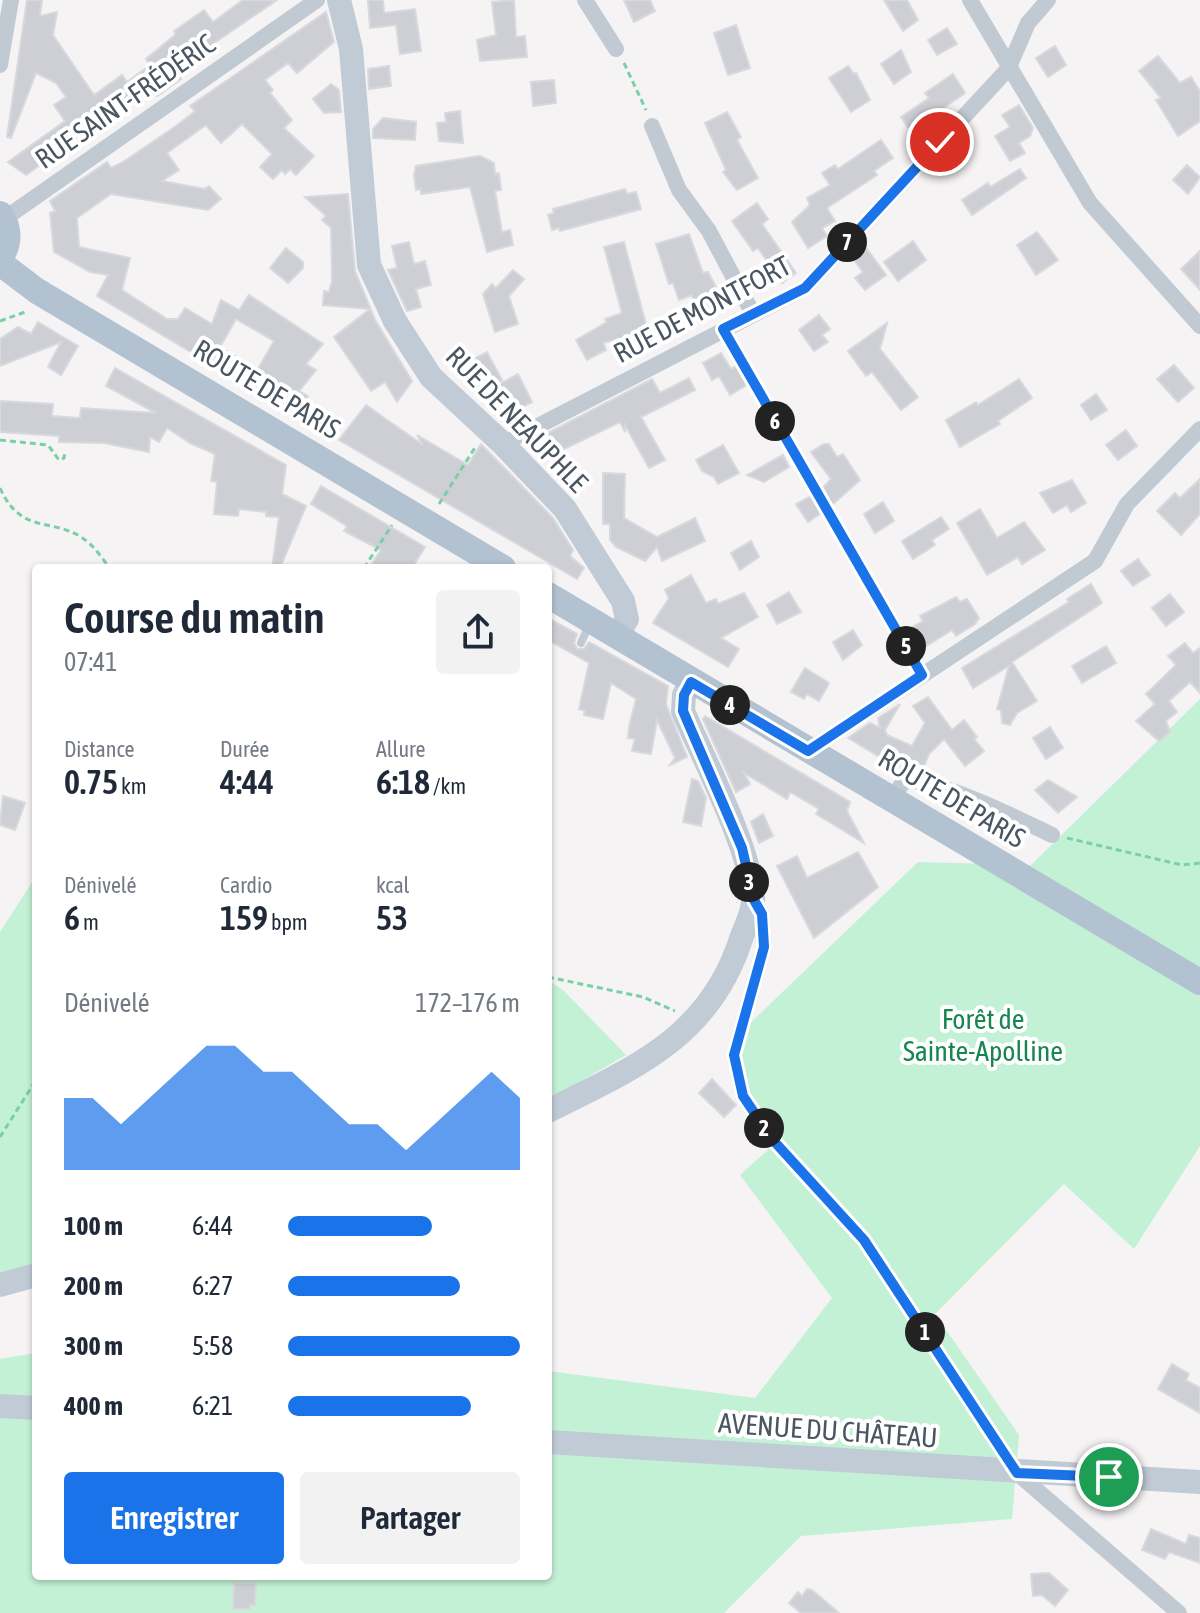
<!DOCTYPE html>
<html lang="fr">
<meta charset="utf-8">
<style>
:root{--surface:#fff;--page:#f2f2f3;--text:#1f2937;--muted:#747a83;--accent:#1a73e8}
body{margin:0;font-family:"Asap Condensed",sans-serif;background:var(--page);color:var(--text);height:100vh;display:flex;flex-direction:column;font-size:30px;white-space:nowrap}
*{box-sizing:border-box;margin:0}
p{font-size:26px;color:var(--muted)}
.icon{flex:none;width:44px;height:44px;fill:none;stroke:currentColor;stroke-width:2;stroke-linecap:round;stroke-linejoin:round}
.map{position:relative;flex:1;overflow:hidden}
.details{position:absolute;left:32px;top:564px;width:520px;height:1016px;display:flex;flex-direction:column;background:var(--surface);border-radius:8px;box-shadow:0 2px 6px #0004}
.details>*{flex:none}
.pin{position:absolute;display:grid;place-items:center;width:68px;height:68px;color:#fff;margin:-34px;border:4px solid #fff;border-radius:50%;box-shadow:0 2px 8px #0007}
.km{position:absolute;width:40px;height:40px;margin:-20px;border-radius:50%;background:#222;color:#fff;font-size:22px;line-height:40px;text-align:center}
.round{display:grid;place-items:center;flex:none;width:84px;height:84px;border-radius:8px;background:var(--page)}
.head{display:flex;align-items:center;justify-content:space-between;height:136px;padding:0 32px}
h1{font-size:44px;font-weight:600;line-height:60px}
.metrics{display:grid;grid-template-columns:repeat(3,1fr);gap:12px;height:136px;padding:8px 32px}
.metrics div{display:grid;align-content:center}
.metrics b{font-size:34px;font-weight:600}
.metrics small{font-size:22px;font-weight:400}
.metrics p{font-size:22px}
.chart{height:224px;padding:16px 32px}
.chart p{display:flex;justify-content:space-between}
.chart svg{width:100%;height:144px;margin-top:8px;fill:var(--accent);opacity:.7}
.primary-button{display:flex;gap:16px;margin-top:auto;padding:16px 32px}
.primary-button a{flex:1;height:92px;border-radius:8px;background:var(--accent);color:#fff;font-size:32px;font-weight:600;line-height:92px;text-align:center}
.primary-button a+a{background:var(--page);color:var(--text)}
ul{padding:0 32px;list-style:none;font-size:26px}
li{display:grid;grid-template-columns:128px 96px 1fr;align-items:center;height:60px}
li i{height:20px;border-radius:10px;background:var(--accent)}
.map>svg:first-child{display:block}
.green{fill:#c3f1d5}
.building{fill:#cdcfd5;stroke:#d7d9de;stroke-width:2;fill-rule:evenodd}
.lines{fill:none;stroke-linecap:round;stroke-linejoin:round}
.path{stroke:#7ad0a6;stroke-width:3;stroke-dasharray:6 4;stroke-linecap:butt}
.lane{stroke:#c1cad2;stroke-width:8}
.street{stroke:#c1cad2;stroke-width:16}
.secondary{stroke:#c1cbd6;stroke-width:24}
.primary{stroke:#b3c2d1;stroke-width:26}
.route-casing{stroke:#fff;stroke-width:16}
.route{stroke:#1a73e8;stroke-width:10}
.labels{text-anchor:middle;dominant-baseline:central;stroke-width:8;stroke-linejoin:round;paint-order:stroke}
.street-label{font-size:28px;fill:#4a5661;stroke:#fff}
.park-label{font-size:28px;fill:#17864f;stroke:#fff}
</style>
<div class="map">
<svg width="1200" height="1613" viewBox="0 0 1200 1613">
<rect width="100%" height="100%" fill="#f5f3f3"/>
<g class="green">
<polygon points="1200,699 1200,1146 1134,1249 1064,1184 935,1314 1019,1435 1012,1519 801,1536 724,1613 0,1613 0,1359 36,1353 36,1576 548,1576 548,1371 755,1398 832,1298 740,1175 770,1148 741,1074 742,1031 918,862 1031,865"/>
<polygon points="36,876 36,1268 0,1279 0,932"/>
<polygon points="548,980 563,990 626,1055 548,1100"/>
</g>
<g class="building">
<polygon points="27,0 42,0 40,16 57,12 53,35 94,95 122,75 127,82 150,65 146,59 176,34 174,31 204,10 213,22 243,0 277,0 175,70 181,79 157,96 151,88 80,144 77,139 26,175 8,162 65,121 54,105 66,97 56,83 36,73 11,138 7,137"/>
<polygon points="368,0 383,0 384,13 415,9 421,51 400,54 396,25 370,28"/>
<polygon points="514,0 516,37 525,36 527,57 480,61 477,40 496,35 492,2"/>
<polygon points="624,0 650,0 655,11 634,22"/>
<polygon points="884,0 907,0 918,20 903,31"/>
<path d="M326,12L334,42L297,73L288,63L265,80L273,90L270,93L292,120L284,128L314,156L296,175L290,169L285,174L282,170L273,179L260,167L272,154L242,124L221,143L206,125L167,153L179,170L162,181L205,189L209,186L221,199L208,210L111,194L77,218L79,247L130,258L122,290L167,319H178L185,308L212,324L221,300L239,310L249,295L323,344L306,364L316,370L299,391L308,396L296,415L97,296L108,275L90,272L54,252L50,213L55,211L50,201L107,162L111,168L123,162L176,126L195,111L190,106ZM236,319L274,341L258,369L220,347Z"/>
<polygon points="736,25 750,68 728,75 714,33"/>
<polygon points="947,28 957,44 937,55 928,40"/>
<polygon points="1055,46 1066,65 1048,77 1036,58"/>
<polygon points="901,50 911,72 894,84 881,64"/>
<polygon points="1158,56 1180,83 1191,77 1200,91 1200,121 1178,136 1156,100 1161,98 1139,71"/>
<polygon points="389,66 391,86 369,89 368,69"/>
<polygon points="848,66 854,74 856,73 870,100 851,112 829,78"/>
<polygon points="953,74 965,93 938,112 942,117 913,135 901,117 929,98 925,93"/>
<polygon points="554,80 556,103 533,106 531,82"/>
<polygon points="331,84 339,90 341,112 324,113 313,99"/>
<polygon points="1019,105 1033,128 1030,136 1019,143 1025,153 1010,161 995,136 1010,127 1002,115"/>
<polygon points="460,111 463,143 439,141 437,123 446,122 445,113"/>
<polygon points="727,112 741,137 737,140 758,178 737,190 723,172 726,170 705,123"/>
<polygon points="383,118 416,122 415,140 373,138 373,129"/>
<polygon points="881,140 893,158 874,171 877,175 827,208 835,221 822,228 827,236 808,248 792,222 810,205 807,198 830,185 822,173 835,165 838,169"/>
<polygon points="480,156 494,163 495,174 499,173 501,190 495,191 502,232 510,230 513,245 487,252 470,187 421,194 421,189 416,190 414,175 416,166"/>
<polygon points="1187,165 1200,177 1188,194 1173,180"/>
<polygon points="1020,169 1026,178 972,215 962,200 988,183 990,187"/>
<polygon points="625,189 627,194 636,192 641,209 560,231 559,228 552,230 548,215 554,213 553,209"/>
<polygon points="348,194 355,271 375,320 412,381 397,402 385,382 371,391 334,337 370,309 323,305 324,291 329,292 332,281 331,228 322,220 326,216 305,197"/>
<polygon points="757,203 768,219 762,224 796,273 782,283 758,248 753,251 732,221"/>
<polygon points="1037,232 1058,260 1036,275 1017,245"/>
<polygon points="689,234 703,273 708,272 727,307 713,314 705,299 694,303 692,295 679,300 673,283 669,284 656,244"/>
<polygon points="913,241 926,260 898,281 884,262"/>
<polygon points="409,242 414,264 425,261 431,285 416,289 421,307 407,311 388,270 397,268 392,246"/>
<polygon points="624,242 648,332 603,343 606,350 587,360 576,340 607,322 605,319 622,313 604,247"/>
<polygon points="286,248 303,262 303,268 288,283 270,268"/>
<polygon points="867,249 886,275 865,290 855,278 863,272 854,260"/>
<polygon points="1200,251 1200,290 1181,269"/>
<polygon points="513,270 524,279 509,296 518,324 495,332 483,294 492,284 496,288"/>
<polygon points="819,315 830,329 822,335 828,342 814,351 799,330"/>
<polygon points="38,322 78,346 61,375 48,367 61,342 0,366 0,339 18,327 31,334"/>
<polygon points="887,323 880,349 918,397 901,410 872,372 866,376 848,351"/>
<polygon points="487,352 502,380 485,389 482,384 478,386 466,363"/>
<polygon points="721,353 731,369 736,366 747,385 730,395 719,376 712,380 703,363"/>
<polygon points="1174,365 1194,388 1178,402 1157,379"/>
<polygon points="115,368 286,465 282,494 306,506 280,568 272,568 279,517 266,516 266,512 239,509 238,516 214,514 217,482 211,481 215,454 190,443 167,428 159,442 150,437 149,452 104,443 59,442 59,436 0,432 0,401 53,404 52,416 80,418 81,408 156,413 106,386"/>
<polygon points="518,374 532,402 511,413 496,386"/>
<polygon points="689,378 695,390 641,417 665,460 649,468 625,425 625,432 620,422 552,455 544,435 652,379 660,393"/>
<polygon points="1019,379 1032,398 998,421 1000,424 960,447 946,420 976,402 978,405"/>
<polygon points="1096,394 1107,410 1091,420 1081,405"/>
<polygon points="366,405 423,445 417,435 468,465 481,444 553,518 573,550 570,556 584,568 577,579 339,440"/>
<polygon points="1126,430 1137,446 1118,460 1106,445"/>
<polygon points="824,444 829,444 837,457 843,454 860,480 832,505 823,488 831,479 811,452"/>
<polygon points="723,445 739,473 718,484 714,477 702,471 696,460"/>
<polygon points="783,455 789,467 764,482 747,475"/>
<polygon points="603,473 625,474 624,518 657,537 695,518 705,541 662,561 657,547 645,561 616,547 610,540 610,524 603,524"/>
<polygon points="1200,479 1200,514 1181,535 1157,511 1175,493 1180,498"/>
<polygon points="1072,480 1086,503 1071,512 1067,505 1053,513 1040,493"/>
<polygon points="321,486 425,547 412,568 369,568 381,550 344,531 347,526 311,504"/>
<polygon points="811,496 821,513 808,522 796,504"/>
<polygon points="883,502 894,521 875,533 864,514"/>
<polygon points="980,509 997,538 1024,522 1045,550 1022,564 1018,557 987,575 957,523"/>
<polygon points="941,517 949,529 932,540 935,545 913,559 902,541"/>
<polygon points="751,541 759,557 740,570 731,553"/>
<polygon points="1138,559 1150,575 1133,586 1121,571"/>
<polygon points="691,575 706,603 716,599 718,604 744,593 758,617 721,638 739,649 728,667 653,623 669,598 665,590"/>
<polygon points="1091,584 1102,603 1012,662 1037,701 1017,713 1010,725 1002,723 1001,710 997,709 1009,666 973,688 962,668 1069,602 1067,599"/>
<polygon points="789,592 801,612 777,624 767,605"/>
<polygon points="1170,594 1184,612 1166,626 1152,608"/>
<polygon points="956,597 960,602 967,599 979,618 975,624 956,636 952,630 923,648 911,628 923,621 920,616"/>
<polygon points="548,618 577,634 574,643 577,649 584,649 589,642 668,686 666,704 687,757 670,765 675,758 657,720 651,754 632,751 635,739 628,738 629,727 636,699 611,683 603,719 584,715 585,711 579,709 589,663 548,640"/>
<polygon points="853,630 862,645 843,660 833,642"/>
<polygon points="1185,643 1193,653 1200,648 1200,693 1190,682 1169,701 1177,712 1166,721 1170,732 1159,741 1136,721 1155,704 1146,694 1176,665 1168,656"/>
<polygon points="1106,646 1116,663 1082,683 1072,666"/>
<polygon points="805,668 829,683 819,701 807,694 804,699 791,692"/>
<polygon points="928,697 952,730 964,720 977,737 974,739 984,751 965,766 944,739 929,754 922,771 898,768 848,738 870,723 880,728 878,718 900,704 885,730 887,735 912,746 925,723 913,706"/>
<polygon points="705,716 850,802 847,811 864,843 816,814 819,809 790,792 787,799 744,773 750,784 736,792 703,719"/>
<polygon points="1050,727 1063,748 1046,759 1033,738"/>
<polygon points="692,779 698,781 706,798 701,826 683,822"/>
<polygon points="1048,780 1077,797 1058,813 1035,790"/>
<polygon points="3,796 25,803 15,830 0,825"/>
<polygon points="763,814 773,836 759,843 751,822"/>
<polygon points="858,852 878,887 814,938 777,866 797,856 807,878"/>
<polygon points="712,1079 736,1105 724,1117 699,1093"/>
<polygon points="1172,1364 1189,1374 1186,1380 1200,1388 1200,1413 1158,1389"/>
<polygon points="1151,1529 1186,1544 1189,1535 1200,1538 1200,1563 1169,1552 1165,1559 1142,1550"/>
<polygon points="1049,1573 1068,1590 1055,1606 1042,1595 1033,1596 1031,1574"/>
<polygon points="234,1583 256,1583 255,1605 250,1605 250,1609 233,1609"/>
<polygon points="807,1589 812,1590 839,1613 801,1613 789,1603 798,1592 802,1596"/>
</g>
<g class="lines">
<g class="path">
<polyline points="624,63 646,110"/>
<polyline points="0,321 28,311"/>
<polyline points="0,440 48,445 59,460 64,458 65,452"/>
<path d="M0,488C23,539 56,514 89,543C97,550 103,560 110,568"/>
<polyline points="439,504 476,446"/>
<polyline points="364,568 392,525"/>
<polyline points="1067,838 1182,865 1200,863"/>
<polyline points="548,977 643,997 675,1011"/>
<polyline points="0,1137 36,1080"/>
</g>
<g class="lane">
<polyline points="723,329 922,675"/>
<polyline points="581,643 589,625"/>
</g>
<g class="street">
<polyline points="585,0 616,49"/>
<polyline points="970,0 1090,203 1200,326"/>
<polyline points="0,65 11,0"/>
<polyline points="652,126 679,190 709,231 753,314"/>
<polyline points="4,219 317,0"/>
<polyline points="503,444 805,288 1008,69 1028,23 1048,0"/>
<polyline points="808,751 1095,561 1127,504 1200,429"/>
<path d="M892,800L905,779C958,788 1004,812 1052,835"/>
<polyline points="754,900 762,914 764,947 734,1055 743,1096 772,1139 864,1240 1017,1473 1179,1613"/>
</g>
<g class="secondary">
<polyline points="339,0 351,49 369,265 395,321 431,377 503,444 565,509 623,601 627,619 617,636"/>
<path d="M548,1111C634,1068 709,1038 741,939C745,927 754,911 753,899C752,851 703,758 683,711L684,695L691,682"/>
<polyline points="0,1285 36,1275"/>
<polyline points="0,1406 36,1408"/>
<polyline points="548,1442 1200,1482"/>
</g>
<g class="primary">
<path d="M0,214C10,228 10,244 0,258"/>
<polyline points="0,263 37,291 503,568"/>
<polyline points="548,595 1200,982"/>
</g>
</g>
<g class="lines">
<defs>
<polyline id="route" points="940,142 805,288 723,329 922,675 808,751 691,682 684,695 683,711 742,848 754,900 762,914 764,947 734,1055 743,1096 772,1139 864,1240 1017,1473 1109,1477"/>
</defs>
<use href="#route" class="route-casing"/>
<use href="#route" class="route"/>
</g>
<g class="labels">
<g class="street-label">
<text transform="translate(125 101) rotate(-35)">RUE SAINT-FRÉDÉRIC</text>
<text transform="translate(702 309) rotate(-28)">RUE DE MONTFORT</text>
<text transform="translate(267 389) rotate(31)">ROUTE DE PARIS</text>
<text transform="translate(517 419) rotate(46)">RUE DE NEAUPHLE</text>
<text transform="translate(952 798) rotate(31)">ROUTE DE PARIS</text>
<text transform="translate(828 1430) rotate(4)">AVENUE DU CHÂTEAU</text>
</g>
<g class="park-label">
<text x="983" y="1019">Forêt de<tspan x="983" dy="32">Sainte-Apolline</tspan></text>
</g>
</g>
</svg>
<div class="pin" style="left:1109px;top:1477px;background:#1e9e55"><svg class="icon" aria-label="arrive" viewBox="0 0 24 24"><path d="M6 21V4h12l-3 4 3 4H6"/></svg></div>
<div class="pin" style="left:940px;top:142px;background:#d93025"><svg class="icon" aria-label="check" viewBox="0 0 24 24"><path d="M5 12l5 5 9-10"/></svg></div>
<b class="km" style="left:925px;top:1332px">1</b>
<b class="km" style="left:764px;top:1128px">2</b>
<b class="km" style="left:749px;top:882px">3</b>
<b class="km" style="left:730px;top:705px">4</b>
<b class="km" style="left:906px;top:646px">5</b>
<b class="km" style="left:775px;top:421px">6</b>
<b class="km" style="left:847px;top:242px">7</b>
<section class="details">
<div class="head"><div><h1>Course du matin</h1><p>07:41</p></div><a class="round"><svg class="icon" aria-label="share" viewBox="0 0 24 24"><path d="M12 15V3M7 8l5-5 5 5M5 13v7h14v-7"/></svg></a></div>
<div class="metrics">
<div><p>Distance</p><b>0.75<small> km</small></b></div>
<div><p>Durée</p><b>4:44</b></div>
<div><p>Allure</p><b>6:18<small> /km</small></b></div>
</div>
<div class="metrics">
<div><p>Dénivelé</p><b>6<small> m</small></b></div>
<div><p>Cardio</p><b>159<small> bpm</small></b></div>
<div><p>kcal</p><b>53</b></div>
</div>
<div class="chart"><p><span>Dénivelé</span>172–176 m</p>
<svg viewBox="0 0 160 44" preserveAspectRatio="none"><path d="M0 44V22L10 22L20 30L30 22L40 14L50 6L60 6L70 14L80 14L90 22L100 30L110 30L120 38L130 30L140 22L150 14L160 22V44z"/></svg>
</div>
<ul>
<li><b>100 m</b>6:44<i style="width:62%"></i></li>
<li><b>200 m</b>6:27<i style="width:74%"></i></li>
<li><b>300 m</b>5:58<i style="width:100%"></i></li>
<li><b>400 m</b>6:21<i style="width:79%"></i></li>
</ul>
<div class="primary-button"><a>Enregistrer</a><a>Partager</a></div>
</section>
</div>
